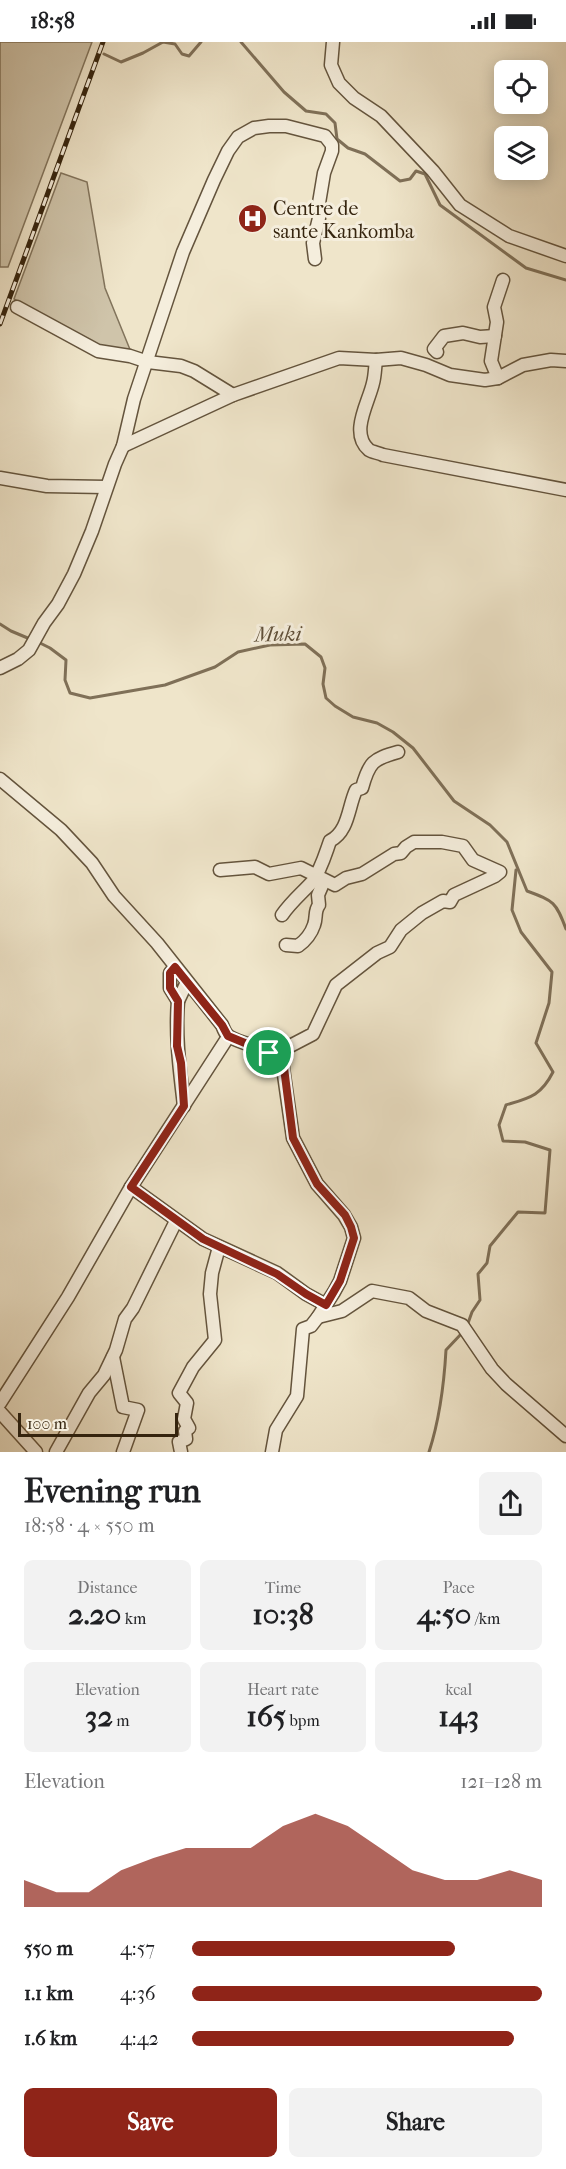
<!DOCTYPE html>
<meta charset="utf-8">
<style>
:root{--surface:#fff;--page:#f2f2f2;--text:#202124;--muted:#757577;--accent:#8f2418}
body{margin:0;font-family:"IM FELL French Canon",serif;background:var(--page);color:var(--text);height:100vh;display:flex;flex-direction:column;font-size:22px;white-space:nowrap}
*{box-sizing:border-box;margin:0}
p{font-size:20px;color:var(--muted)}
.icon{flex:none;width:33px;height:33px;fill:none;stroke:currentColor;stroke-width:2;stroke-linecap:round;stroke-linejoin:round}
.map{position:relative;height:1410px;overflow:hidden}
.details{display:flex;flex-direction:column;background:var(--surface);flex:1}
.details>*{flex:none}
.tools{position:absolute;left:494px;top:18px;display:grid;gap:12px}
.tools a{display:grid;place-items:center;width:54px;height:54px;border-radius:9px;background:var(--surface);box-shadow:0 3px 15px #0003;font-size:30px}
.scale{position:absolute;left:18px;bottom:15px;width:160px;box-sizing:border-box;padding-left:6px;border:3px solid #35240e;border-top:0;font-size:16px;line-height:21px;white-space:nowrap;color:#35240e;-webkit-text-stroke:4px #f5eedd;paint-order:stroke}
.pin{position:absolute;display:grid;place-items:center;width:51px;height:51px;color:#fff;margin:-26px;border:3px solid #fff;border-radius:50%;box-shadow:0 2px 6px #0007}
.round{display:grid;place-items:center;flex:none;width:63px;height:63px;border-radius:9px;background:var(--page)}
.headline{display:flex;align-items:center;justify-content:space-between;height:102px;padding:0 24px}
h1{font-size:33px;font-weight:700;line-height:45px}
.figures{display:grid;grid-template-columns:repeat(3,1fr);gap:9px;height:102px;padding:6px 24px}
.figures div{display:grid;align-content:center;border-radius:9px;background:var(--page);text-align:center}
.figures b{font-size:30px;font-weight:700}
.figures small{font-size:16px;font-weight:400}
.figures p{font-size:16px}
.chart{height:168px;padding:12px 24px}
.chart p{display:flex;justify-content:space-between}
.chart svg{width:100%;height:108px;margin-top:6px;fill:var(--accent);opacity:.7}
.cta{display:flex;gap:12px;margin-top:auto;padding:12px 24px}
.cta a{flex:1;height:69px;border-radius:9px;background:var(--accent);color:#fff;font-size:24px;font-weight:700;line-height:69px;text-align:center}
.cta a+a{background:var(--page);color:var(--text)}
ul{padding:0 24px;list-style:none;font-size:20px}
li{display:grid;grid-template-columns:96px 72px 1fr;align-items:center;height:45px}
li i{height:15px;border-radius:8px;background:var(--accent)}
.status{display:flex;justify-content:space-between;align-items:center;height:42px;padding:0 30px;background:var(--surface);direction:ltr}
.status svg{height:16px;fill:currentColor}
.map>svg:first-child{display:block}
.green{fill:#cfc4aa;stroke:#82745c;stroke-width:1.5}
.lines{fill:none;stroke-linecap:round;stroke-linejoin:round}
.stream{stroke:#7f7058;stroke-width:3}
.minor-casing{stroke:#64543d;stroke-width:15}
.minor{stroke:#f5eedd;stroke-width:12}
.rail-casing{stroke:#35240e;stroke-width:5}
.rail{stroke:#f5eedd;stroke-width:3;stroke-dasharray:9;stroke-linecap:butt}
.route-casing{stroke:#fff;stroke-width:12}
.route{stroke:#8f2418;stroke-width:8}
.labels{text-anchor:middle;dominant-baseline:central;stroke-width:6;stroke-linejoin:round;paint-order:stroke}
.poi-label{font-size:20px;fill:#35240e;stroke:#f5eedd;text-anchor:start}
.water-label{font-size:21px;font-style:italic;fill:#605039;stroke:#f5eedd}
</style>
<div class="status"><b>18:58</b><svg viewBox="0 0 49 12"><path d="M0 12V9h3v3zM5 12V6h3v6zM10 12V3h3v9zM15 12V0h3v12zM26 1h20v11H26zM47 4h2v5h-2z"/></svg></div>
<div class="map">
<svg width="566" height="1410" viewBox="0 0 566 1410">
<rect width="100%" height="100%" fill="#efe5ca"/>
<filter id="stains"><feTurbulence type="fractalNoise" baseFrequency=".00333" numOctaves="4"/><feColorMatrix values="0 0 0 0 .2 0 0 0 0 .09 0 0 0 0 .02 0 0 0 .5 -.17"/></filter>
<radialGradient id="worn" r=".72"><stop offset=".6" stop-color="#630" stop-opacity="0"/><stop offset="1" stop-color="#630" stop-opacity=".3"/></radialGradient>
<g class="green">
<polygon points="0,0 92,0 8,225 0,225"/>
<polygon points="61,131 87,140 105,246 131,310 92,303 14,257"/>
</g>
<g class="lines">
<g class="stream">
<polyline points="163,0 175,2 182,12 189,14 201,0"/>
<polyline points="241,0 284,50 306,69 326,72 335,81 337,97 348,106 365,112 400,139 410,137 416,129 425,132 440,163 526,226 566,238"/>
<polyline points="104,12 121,20 143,11 163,0"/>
<polyline points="0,582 11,589 30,597"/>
<path d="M36,599L50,606L66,618L65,638L70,651L90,656L165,643L215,625L238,610L270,603L305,602L321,615L325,626L323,642L326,656L335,664L353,675L377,681L393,690L413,706L454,759L490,783L507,800L527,849C554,859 556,860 566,887"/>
<path d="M467,1284L472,1270L480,1258L478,1232L487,1221L490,1204L518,1170L545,1171L550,1108L525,1100L503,1099L499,1083L506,1063C529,1056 541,1054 553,1030L536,1001L549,961L552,930L521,890L512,868L516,828"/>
<path d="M429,1410C440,1376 444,1343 446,1308L462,1291"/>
</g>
<defs>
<g id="minor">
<polyline points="333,0 331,23 339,41 354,56 381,74 433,129 460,163 509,194 566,214"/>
<polyline points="17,265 98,309 130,314 148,320 181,324 194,329 233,353"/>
<polyline points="437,310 434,307 444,294 463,291 480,295 495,294"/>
<path d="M376,318C375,325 375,334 373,341C369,360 349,391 369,408C372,410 379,411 383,413L566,448"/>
<polyline points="498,336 491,319 497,280 494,265 503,238"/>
<polyline points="123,404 233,353 339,316 376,318 401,316 426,323 450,333 485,338 498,336 523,323 551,318 566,319"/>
<polyline points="0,436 47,444 106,445"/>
<polyline points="0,626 18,617 29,608 44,581 58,562 74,532 92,489 115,422 123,404 134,357 183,210 214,138 228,109 238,95 254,86 269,84 286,84 325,94 332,103 332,109 324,131 319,161 319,176 313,201 315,217"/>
<path d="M0,737L61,788L92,821L114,854L157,901L222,983C224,988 226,993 230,995C248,1005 275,1005 283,1026L293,1096L317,1142L344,1173L351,1185L354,1196L340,1239L334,1250L318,1275L311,1284L303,1287L297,1354L276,1388L272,1410"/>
<polyline points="220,828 255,825 269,832 301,826 335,843 346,836 362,832 394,812 401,811 406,805 414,800 442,800 463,804 473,818 500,830 495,834 454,853 450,860 443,859 422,871 401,888 390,905 377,911 336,943 313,992 290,1004 269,1011"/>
<path d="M282,873C291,860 302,851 312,840C321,828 325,813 330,799C349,789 348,765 356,748L362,746C369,720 373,717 398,710"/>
<path d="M286,903L298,904C305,899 311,892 314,883C317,875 314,869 319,863L318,853L324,839"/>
<polyline points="175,925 170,931 170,946 178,959 187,940"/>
<path d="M178,959C175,994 180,1029 184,1064"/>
<polyline points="131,1145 203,1197 277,1231 306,1252 326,1263"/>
<polyline points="318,1275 342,1269 372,1249 409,1256 426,1269 462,1283 492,1327 506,1342 566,1394"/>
<polyline points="113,1315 123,1365 138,1368 123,1410"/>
<polyline points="0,1361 68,1255 131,1145 228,995"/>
<polyline points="0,1370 36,1410"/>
<polyline points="56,1410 89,1351 104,1333 116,1308 125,1277 133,1266 176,1179"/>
<polyline points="181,1410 179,1400 186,1397 185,1389 189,1386 184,1377 187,1361 179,1351 193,1325 215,1298 210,1252 212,1231 219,1205"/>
</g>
</defs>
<use href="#minor" class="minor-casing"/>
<use href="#minor" class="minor"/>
<defs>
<polyline id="rail" points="0,282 103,0"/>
</defs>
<use href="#rail" class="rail-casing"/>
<use href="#rail" class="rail"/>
</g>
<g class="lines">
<defs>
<polygon id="route" points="175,925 222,983 228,994 269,1011 280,1017 284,1026 293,1096 317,1142 345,1173 351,1185 354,1196 340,1239 326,1263 306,1252 277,1232 203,1197 131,1145 184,1064 181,1021 177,1004 178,959 170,946 170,931"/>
</defs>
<use href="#route" class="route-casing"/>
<use href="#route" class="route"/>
</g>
<defs>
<symbol id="hospital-disc" viewBox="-11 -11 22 22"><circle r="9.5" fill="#8f2418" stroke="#f5eedd"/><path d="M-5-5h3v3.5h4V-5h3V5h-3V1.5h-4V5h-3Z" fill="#fff"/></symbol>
</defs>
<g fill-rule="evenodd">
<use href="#hospital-disc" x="236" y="160" width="33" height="33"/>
</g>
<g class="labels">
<g class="poi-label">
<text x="273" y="166">Centre de<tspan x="273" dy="23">sante Kankomba</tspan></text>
</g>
<g class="water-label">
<text transform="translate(278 592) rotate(-1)">Muki</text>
</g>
</g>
<rect width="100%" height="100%" filter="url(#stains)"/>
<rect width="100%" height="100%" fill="url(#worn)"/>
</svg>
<div class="tools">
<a><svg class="icon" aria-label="locate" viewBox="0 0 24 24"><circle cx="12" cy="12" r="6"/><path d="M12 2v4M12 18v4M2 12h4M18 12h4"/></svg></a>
<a><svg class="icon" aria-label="layers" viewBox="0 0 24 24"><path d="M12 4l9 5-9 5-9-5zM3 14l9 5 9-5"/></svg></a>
</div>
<div class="scale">100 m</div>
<div class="pin" style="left:269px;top:1011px;background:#1e9e55"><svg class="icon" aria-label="arrive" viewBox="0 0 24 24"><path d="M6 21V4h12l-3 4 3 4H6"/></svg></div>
</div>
<section class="details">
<div class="headline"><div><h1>Evening run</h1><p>18:58 · 4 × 550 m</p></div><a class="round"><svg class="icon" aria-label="share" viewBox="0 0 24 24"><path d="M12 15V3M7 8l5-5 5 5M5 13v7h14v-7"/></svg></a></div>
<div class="figures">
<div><p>Distance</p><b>2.20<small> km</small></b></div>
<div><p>Time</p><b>10:38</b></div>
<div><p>Pace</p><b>4:50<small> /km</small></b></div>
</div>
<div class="figures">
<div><p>Elevation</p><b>32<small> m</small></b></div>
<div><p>Heart rate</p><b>165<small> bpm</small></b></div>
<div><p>kcal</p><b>143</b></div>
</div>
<div class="chart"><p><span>Elevation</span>121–128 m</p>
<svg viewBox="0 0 160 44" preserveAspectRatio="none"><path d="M0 44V33L10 38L20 38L30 29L40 24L50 20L60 20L70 20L80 11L90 6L100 11L110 20L120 29L130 33L140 33L150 29L160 33V44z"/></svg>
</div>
<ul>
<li><b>550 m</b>4:57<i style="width:75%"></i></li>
<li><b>1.1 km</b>4:36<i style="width:100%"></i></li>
<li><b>1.6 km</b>4:42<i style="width:92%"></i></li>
</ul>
<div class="cta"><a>Save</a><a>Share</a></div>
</section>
